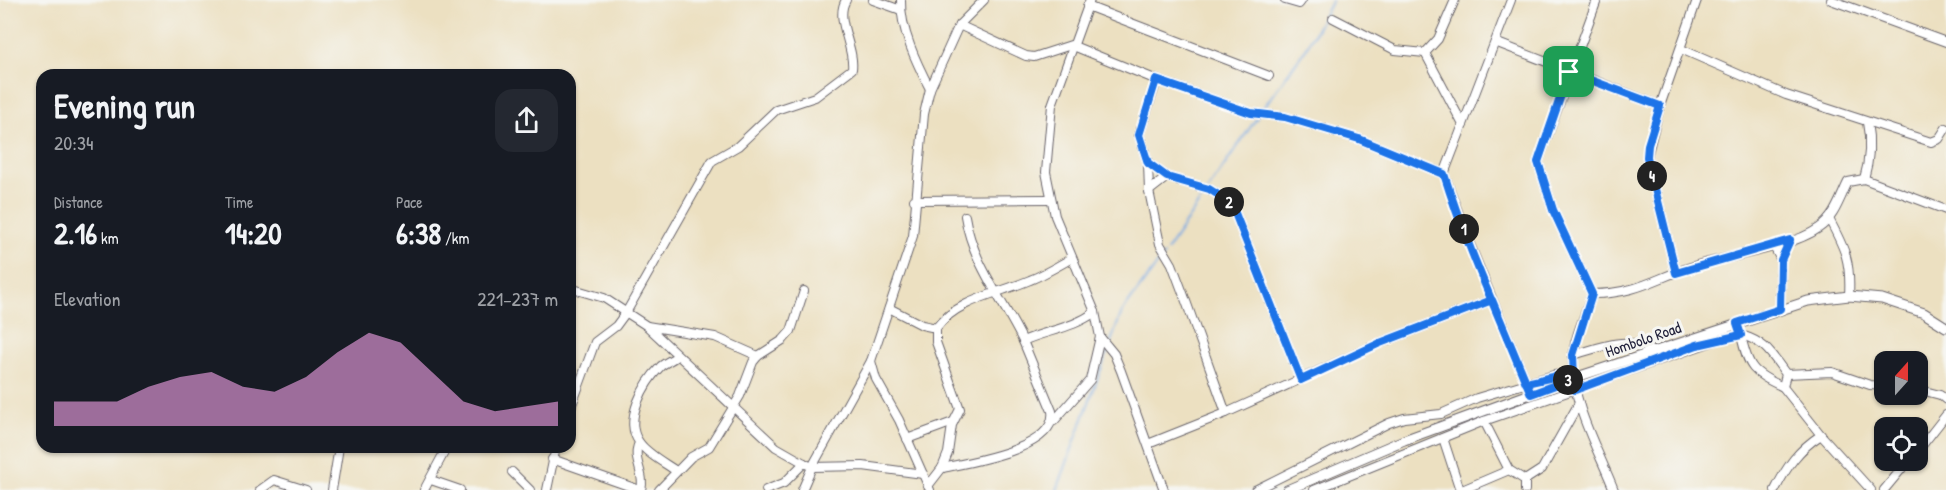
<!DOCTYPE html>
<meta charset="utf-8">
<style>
:root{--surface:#171b24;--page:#242831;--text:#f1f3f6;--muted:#9ea1a6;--accent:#d690ce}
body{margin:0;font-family:"Patrick Hand",sans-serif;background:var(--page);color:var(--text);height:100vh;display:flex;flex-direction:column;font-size:22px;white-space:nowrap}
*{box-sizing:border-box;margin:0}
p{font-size:20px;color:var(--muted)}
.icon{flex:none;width:33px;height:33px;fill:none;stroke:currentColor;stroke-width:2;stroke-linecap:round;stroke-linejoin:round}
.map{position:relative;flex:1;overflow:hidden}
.side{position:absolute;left:36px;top:69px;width:540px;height:384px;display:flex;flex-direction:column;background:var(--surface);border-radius:18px;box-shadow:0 2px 4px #0004}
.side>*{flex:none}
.needle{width:39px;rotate:21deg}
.fabs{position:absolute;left:1874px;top:351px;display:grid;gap:12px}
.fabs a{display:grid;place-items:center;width:54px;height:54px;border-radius:12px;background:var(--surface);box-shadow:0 2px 4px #0004;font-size:30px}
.pin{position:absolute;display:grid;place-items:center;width:51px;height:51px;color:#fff;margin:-26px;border-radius:12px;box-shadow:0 3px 9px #0006}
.km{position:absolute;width:30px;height:30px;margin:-15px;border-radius:50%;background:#222;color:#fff;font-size:16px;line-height:30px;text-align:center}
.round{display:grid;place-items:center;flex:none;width:63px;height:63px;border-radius:18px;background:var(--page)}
.summary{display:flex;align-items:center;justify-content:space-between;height:102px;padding:0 18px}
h1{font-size:33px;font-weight:700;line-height:45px}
.figures{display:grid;grid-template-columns:repeat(3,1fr);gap:9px;height:102px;padding:6px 18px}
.figures div{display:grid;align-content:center}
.figures b{font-size:30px;font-weight:700}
.figures small{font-size:16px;font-weight:400}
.figures p{font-size:16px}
.chart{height:168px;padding:12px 18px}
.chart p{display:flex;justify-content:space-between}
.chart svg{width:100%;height:108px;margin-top:6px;fill:var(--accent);opacity:.7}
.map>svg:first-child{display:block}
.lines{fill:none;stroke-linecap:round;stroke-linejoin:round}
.stream{stroke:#77a9e3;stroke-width:2}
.minor-casing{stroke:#69646a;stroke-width:10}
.tertiary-casing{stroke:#69646a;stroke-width:11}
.minor{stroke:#fff;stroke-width:8}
.tertiary{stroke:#fff;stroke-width:9}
.route-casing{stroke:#fff;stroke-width:12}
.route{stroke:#1a73e8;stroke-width:8}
.labels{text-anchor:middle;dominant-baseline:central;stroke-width:6;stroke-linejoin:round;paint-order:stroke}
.street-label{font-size:16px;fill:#22223b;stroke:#f6f6f2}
</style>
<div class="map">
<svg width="1946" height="490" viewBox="0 0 1946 490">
<rect width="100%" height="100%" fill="#f6f6f2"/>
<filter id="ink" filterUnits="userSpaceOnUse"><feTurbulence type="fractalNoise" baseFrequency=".0167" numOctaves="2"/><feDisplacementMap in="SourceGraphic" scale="12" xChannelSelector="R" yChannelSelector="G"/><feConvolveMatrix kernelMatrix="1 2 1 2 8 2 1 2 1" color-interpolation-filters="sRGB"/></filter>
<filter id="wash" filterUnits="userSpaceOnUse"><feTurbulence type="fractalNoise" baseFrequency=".008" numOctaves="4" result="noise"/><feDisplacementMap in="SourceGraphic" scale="24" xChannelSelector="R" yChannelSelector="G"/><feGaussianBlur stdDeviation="1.35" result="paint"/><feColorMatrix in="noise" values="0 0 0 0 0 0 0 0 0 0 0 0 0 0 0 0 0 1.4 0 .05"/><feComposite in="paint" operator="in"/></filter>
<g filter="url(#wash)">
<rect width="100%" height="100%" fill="#ece0c1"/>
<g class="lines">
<g class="stream">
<polyline points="1261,111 1307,47 1332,0"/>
<polyline points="1167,250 1258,116"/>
<polyline points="1110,344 1122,312 1164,255"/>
<polyline points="1057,490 1108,350"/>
</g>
</g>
</g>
<g filter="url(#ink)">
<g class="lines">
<defs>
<g id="minor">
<polyline points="873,0 901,10"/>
<path d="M901,0C900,29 917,64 930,89"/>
<polyline points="1285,0 1299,4 1302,0"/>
<polyline points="1511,0 1444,174 1471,247 1531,394"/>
<path d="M1597,0L1538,162L1553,210L1592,294C1586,314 1574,337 1573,357C1570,402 1598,449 1614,490"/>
<polyline points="1831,0 1946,42"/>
<polyline points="1087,6 1269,76"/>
<polyline points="1333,18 1395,50 1425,53 1438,39 1455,0"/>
<polyline points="959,25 1026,56 1034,57 1071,45 1157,80 1139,135 1148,163 1149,191 1160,244 1172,264 1187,304 1226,413"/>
<polyline points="1495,42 1660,106"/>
<polyline points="1681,49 1786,95 1931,142 1939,139 1946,128"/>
<polyline points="1425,53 1463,125"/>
<polyline points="1157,80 1251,113 1285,117 1359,139 1444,174"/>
<polyline points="1148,163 1167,177 1209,189 1231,203 1301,380"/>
<path d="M1864,179C1870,159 1871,142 1867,122"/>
<polyline points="1149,191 1167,177"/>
<polyline points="914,200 1050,199"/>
<path d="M965,216C972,262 1003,300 1023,341C1047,330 1072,329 1095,312"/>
<path d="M1829,219C1845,249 1851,261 1849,296"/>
<polyline points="1773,245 1781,260 1780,309"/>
<polyline points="1676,273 1647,157 1660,106 1697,0"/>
<polyline points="570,288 604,298 647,326 776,447 804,463 812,467 863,466 923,474"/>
<path d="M1592,294C1639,294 1656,277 1697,265C1730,256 1793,247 1819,228C1835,217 1840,198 1848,182L1864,179L1946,210"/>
<polyline points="889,308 922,325 936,328"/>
<path d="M1737,323L1741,335C1766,342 1771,354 1786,374L1783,387L1821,435C1798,450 1787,466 1775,490"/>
<polyline points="647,326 715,337 758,356"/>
<polyline points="1100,337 1114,354 1121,371 1164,490"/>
<path d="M1573,355C1599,348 1630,333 1653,352"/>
<polyline points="1786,374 1832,372 1870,385 1884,386"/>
<polyline points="1917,389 1940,395 1946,400"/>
<path d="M570,410L595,342L616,326L627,311L712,161L738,146L776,110L815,97L852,69C855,47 834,19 846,0"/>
<polyline points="1054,421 1090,380 1100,337 1095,312 1055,216 1046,172 1052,105 1090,0"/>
<polyline points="1484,421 1509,470"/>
<polyline points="1821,435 1871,490"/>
<polyline points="1443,438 1460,490"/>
<polyline points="907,439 953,422"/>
<path d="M639,443C631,459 646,474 641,490"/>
<polyline points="1148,444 1226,413 1380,343 1492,300"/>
<polyline points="1917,452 1946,415"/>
<polyline points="552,459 640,490"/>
<path d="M942,468C970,462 1058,449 1052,411L1023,341"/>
<path d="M676,471C665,463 647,454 639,442C623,420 644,383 661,366C666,362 672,360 677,356"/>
<polyline points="512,472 530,490"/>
<polyline points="431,480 460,490"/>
<path d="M928,486L942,468L948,453L952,425L960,409L936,342V328C958,299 998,294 1030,280C1045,274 1058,266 1072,258"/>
<polyline points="260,490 274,480 306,490"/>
<polyline points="332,490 339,447"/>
<polyline points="424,490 447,447"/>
<polyline points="547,490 556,447"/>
<polyline points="659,490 691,457 709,447 740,396 753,362 758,356 783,340 791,331 804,291"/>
<polyline points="766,490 784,483 804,463"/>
<polyline points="802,490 812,467 871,361"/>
<polyline points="930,490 899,420 876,379 871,361 913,236 924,114 930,89 959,25 984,0"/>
<polyline points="1255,490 1389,423 1404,418 1441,414 1477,398 1554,375 1567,374 1574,378"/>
<path d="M1314,490L1484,421L1729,336L1741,335C1748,368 1753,373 1783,387"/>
<polyline points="1462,490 1509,470 1525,480"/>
<polyline points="1525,490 1525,480 1542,469 1579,403"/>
<polyline points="1884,490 1909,460"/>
</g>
<polyline id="tertiary" points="1287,490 1404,440 1574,378 1808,301 1849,296 1882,299 1924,313 1946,327"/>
</defs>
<use href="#minor" class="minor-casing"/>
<use href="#tertiary" class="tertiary-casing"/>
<use href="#minor" class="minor"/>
<use href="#tertiary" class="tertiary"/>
</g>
</g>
<g class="lines" filter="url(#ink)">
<defs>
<path id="route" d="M1569,72L1538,162L1553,210L1592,294L1573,355L1574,378L1567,374L1526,383C1498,314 1466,245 1444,174L1359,139L1285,117L1251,113L1156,80L1139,135L1148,163L1167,177L1209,189L1231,203L1301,380L1380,343L1492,300C1505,331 1518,363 1531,394L1574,378L1575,390L1697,345L1741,335L1737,323L1780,309L1781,260L1790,240L1676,273L1647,157L1648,145L1660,106L1569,72"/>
</defs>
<use href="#route" class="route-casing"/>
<use href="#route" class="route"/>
</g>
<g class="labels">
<g class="street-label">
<text transform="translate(1643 339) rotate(-19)">Hombolo Road</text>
</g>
</g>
</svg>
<div class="fabs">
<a><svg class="needle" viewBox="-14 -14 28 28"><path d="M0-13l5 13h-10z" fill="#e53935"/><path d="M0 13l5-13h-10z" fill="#9ea1a6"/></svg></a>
<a><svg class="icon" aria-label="locate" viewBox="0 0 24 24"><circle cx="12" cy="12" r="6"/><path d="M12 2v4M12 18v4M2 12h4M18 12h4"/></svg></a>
</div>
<div class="pin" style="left:1569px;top:72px;background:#1e9e55"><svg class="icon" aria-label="arrive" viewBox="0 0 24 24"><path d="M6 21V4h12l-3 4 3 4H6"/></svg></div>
<b class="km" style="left:1464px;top:229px">1</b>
<b class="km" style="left:1229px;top:202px">2</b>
<b class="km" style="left:1568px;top:380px">3</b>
<b class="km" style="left:1652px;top:176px">4</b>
<section class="side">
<div class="summary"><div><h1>Evening run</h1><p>20:34</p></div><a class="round"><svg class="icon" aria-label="share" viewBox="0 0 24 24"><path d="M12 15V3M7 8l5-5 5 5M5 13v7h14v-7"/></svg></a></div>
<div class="figures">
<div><p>Distance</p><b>2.16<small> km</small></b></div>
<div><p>Time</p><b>14:20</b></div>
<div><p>Pace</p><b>6:38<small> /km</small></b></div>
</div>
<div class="chart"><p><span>Elevation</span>221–237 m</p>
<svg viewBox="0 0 160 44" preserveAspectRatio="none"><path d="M0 44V34L10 34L20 34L30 28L40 24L50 22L60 28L70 30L80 24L90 14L100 6L110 10L120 22L130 34L140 38L150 36L160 34V44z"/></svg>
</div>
</section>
</div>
